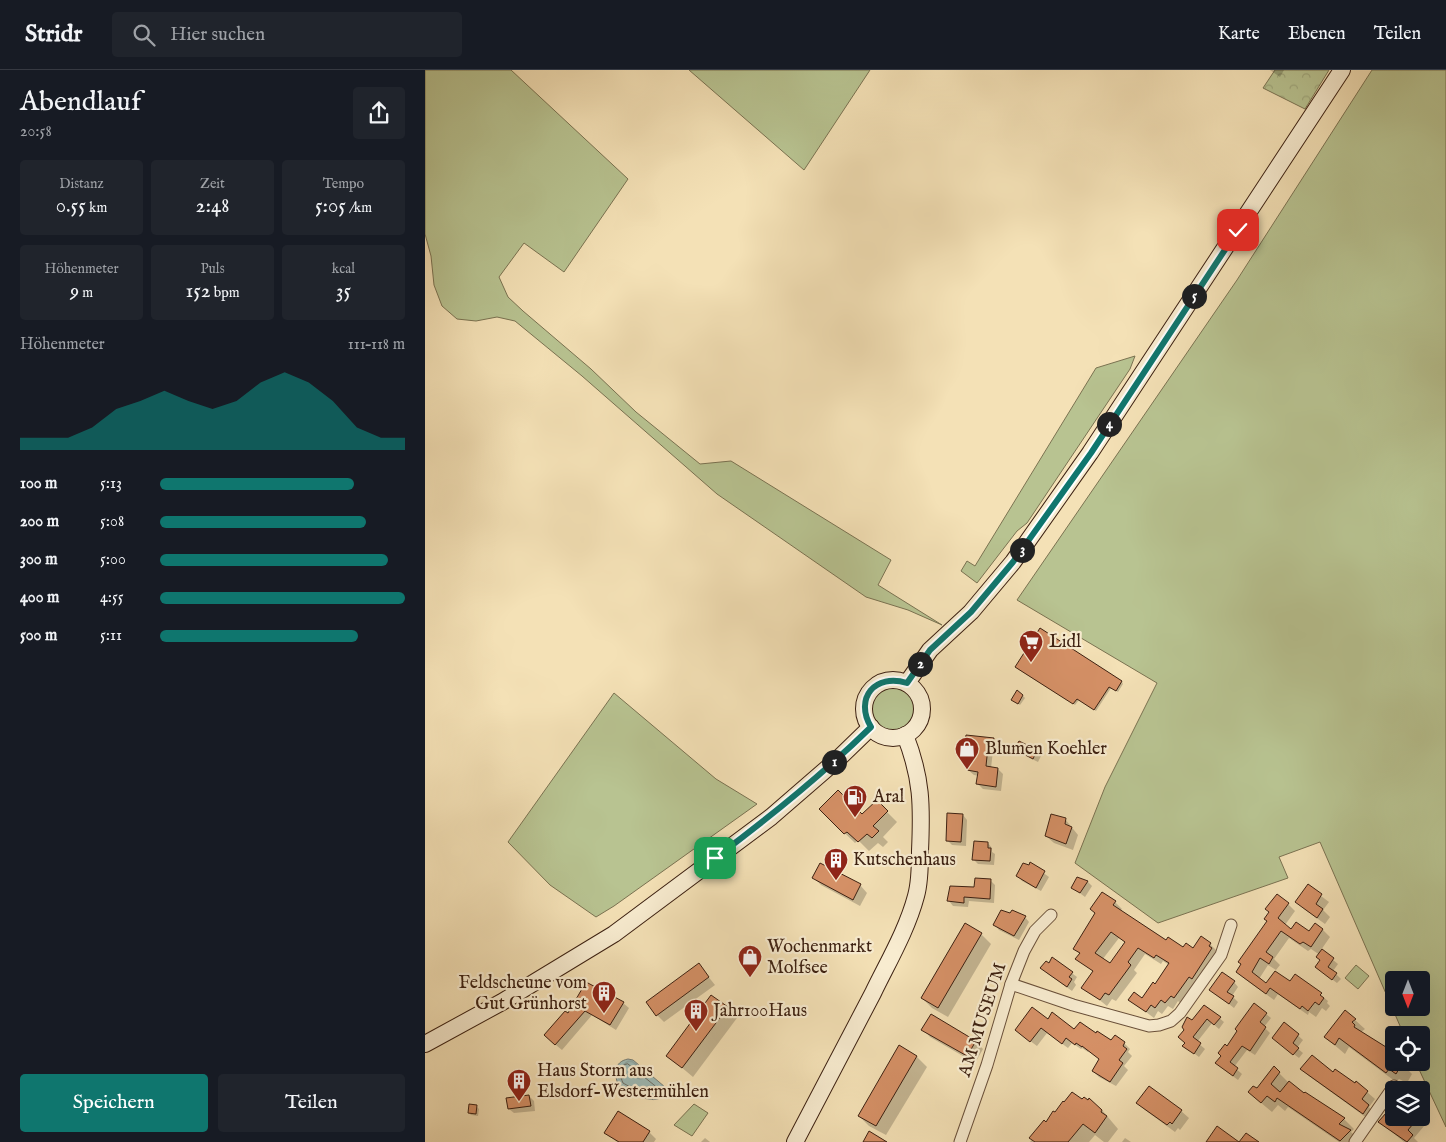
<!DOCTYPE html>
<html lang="de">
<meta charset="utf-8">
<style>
:root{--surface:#171b24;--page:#20242c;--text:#f1f3f6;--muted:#9ea1a6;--line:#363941;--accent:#0f766e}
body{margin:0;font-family:"IM FELL English",serif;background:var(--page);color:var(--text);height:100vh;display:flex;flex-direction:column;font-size:19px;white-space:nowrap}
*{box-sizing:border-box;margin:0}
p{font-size:16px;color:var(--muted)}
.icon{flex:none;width:28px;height:28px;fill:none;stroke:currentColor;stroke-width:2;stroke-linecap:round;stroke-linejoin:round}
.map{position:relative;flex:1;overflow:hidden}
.details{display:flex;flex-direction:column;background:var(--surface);width:425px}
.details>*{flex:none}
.needle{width:32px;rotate:180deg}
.buttons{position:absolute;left:960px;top:901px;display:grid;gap:10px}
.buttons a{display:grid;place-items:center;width:45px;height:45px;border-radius:5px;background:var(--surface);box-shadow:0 5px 20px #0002;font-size:25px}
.pin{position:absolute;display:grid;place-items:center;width:42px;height:42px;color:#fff;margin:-21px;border-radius:10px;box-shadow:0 2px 8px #0006}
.km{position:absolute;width:25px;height:25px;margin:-12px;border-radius:50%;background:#222;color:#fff;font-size:14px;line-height:25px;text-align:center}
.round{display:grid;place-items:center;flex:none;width:52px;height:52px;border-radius:5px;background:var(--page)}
.headline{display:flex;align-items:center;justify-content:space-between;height:85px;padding:0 20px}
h1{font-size:28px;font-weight:600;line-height:38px}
.metrics{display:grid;grid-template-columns:repeat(3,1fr);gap:8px;height:85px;padding:5px 20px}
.metrics div{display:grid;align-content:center;border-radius:5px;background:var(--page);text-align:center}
.metrics b{font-size:21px;font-weight:600}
.metrics small{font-size:14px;font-weight:400}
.metrics p{font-size:14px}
.chart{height:140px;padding:10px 20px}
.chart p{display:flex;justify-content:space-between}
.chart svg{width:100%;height:90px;margin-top:5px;fill:var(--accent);opacity:.7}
.cta{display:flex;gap:10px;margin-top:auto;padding:10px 20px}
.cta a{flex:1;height:58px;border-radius:5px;background:var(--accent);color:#fff;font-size:20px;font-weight:600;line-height:58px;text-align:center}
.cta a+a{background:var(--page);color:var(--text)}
ul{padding:0 20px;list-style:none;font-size:16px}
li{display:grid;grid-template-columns:80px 60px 1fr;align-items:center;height:38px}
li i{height:12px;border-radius:6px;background:var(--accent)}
header{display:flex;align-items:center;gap:30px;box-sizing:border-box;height:70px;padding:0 25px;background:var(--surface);border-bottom:1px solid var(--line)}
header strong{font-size:24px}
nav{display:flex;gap:28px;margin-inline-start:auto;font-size:18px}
.search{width:350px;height:45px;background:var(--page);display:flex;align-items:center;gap:12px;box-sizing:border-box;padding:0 18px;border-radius:5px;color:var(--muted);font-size:19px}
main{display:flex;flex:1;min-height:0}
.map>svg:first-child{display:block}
.green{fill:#b8c391;stroke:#7a7251;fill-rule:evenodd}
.forest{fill:url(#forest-crowns);stroke:#7a7251}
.water{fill:url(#water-waves);stroke:#777d75}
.shadow{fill:#0003;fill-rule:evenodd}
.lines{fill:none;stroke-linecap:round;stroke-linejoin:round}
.shore{stroke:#6e6e64;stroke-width:1}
.building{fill:#d69167;stroke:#3c2011;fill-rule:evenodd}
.minor-casing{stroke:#6a503a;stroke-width:13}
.secondary-casing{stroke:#3c2011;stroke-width:18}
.minor{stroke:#f8ecd0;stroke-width:11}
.secondary{stroke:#f8ecd0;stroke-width:16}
.route-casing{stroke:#fff;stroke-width:10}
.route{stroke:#0f766e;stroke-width:6}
.labels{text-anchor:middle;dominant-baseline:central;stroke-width:4.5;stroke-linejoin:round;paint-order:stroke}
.poi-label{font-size:18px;fill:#3c2011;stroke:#f8ecd0;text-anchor:start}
.street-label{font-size:18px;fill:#3c2011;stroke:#f8ecd0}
</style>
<header>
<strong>Stridr</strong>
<div class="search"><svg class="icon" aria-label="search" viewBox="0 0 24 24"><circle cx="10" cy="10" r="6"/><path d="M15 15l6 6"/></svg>Hier suchen</div>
<nav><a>Karte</a><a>Ebenen</a><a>Teilen</a></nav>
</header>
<main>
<section class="details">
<div class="headline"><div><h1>Abendlauf</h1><p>20:58</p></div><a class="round"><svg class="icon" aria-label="share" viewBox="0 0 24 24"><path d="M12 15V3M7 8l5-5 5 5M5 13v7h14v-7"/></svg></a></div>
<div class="metrics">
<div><p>Distanz</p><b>0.55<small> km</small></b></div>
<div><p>Zeit</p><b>2:48</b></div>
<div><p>Tempo</p><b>5:05<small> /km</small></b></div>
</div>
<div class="metrics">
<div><p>Höhenmeter</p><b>9<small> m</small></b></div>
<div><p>Puls</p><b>152<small> bpm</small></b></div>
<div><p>kcal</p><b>35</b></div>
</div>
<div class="chart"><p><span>Höhenmeter</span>111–118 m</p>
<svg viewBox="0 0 160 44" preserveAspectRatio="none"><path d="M0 44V38L10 38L20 38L30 33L40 24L50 20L60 15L70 20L80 24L90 20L100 11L110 6L120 11L130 20L140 33L150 38L160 38V44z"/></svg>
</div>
<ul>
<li><b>100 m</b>5:13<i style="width:79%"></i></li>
<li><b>200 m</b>5:08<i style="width:84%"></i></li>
<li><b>300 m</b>5:00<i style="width:93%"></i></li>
<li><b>400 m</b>4:55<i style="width:100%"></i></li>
<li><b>500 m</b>5:11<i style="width:81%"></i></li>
</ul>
<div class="cta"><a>Speichern</a><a>Teilen</a></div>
</section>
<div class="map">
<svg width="1021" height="1072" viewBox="0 0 1021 1072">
<defs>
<pattern id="forest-crowns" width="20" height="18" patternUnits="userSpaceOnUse" patternTransform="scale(1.25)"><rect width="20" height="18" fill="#b8c391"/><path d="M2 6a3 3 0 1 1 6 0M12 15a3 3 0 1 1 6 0" fill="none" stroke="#9fa77c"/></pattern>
<pattern id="water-waves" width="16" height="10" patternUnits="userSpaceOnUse" patternTransform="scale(1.25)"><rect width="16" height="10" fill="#9fbbb7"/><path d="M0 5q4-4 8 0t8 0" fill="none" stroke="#8aa09c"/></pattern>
</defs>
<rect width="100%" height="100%" fill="#f4e1b6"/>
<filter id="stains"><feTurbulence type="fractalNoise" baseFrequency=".004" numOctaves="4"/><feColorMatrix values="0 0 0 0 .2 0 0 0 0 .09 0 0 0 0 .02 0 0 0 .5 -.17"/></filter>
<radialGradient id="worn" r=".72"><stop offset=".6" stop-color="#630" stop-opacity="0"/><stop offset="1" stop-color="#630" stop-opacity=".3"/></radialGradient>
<g class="green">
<polygon points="0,0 86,0 203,109 139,202 99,173 74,207 83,227 98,241 166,299 211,342 275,394 306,391 466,490 453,515 517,555 483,540 441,527 292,424 157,306 90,251 72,247 51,251 32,249 17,236 9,215 6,186 0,164"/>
<polygon points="264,0 445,0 379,100"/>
<path d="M947,0H1021V1057L991,993L996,992V965H979L895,772L854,787L863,808L733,853L650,793L680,717L732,613L592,530L812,210ZM969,910H996V938H969Z"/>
<polygon points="710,286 705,299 602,453 592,461 552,513 536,501 542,491 550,496 671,298"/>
<circle cx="468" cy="638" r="22"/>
<polygon points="189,623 291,709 332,734 189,836 171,847 125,815 83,772"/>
<polygon points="931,895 944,906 933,919 920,908"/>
<polygon points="269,1034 283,1043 267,1066 249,1055"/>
</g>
<polygon class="forest" points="850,0 904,0 880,39 838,18"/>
<path class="water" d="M203,989L208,990L240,1017C239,1042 207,1023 194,1017C189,1005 188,992 203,989Z"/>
<g class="shadow">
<polygon points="845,0 859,0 855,7"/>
<polygon points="593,599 697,612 698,614 693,622 686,618 671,641 654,630 650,635"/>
<polygon points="598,626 600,628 595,635 590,631"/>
<polygon points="569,669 574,674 573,682 568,681 566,698 573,699 578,704 576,721 558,719 553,714 554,706 549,705 543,700 545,683 541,678"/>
<polygon points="594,672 612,681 616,686 613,692 595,683 591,678"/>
<polygon points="452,732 472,752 458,767 463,772 458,777 453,773 444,781 433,770 430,773 395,739 437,746"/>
<polygon points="538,745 542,750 541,776 527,775 522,770"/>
<polygon points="640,749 653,765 648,780 629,773 621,766"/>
<polygon points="563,773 567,778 567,782 570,784 569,795 553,794 549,790"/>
<polygon points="606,794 624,807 616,821 597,811 593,806 606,796"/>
<polygon points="389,808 435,815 442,823 435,836 396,815"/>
<polygon points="653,808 663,812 667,816 660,827 648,818"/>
<polygon points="565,810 570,815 569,833 544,831 543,837 528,836 524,831"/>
<polygon points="883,816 904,832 898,840 905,847 900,854 879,839 872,832"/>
<path d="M677,823L690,832L697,839L695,841L742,871L758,878L768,879L785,874L792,881L790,883L793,886L756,934L753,931L748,939L743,936L737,944L733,941L729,948L705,930L717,929L730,916L744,895L738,891L736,894L720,884L709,900L712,903L691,931L687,929L682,936L658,917L669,902L652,889L655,884L650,879L671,843ZM694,868L701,873L685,895L677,890Z"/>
<polygon points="863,834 870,841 860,855 867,860 884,863 890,855 898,860 905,867 896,880 913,894 908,901 916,909 912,913 896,901 895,885 886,879 883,881 864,868 849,889 855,895 851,900 843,895 834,909 842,915 865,913 871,905 903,931 902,933 905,936 901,941 897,938 891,947 884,942 883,945 853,924 849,930 820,909 812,902"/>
<polygon points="600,847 604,852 594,870 574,860 570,855"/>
<polygon points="556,864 566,874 523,947 507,938 497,928"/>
<polygon points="628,889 652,907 649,912 651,915 647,921 622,903"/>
<polygon points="274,895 290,915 239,952 232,945"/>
<polygon points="809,912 813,917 807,926 813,932 809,938 786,920"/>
<polygon points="162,914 198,933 204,938 191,960 167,945 137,980 126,971"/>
<polygon points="780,936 799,952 794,959 787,953 772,972 780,979 774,987 759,976 761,973 760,960"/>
<polygon points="302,938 312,948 268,1007 243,986"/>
<polygon points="841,944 846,948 839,957 845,963 830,985 822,980 809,997 817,1004 813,1010 797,998 802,977"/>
<polygon points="506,946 551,972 558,979 550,993 505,967 498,959"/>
<polygon points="623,950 650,961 671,965 686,971 690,967 699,973 705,979 703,982 707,986 699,996 703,1000 691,1016 674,1007 668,1001 675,989 664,981 663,982 657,978 656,979 647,973 643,978 622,963 612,976 597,965"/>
<polygon points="930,950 940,959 936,962 969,992 977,994 987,1004 982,1013 974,1009 971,1012 924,977 920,984 900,967"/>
<polygon points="860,954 878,970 872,978 878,983 874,988 853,972"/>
<polygon points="492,987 502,997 461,1065 444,1056 434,1046"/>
<polygon points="849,998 864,1013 919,1049 929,1059 926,1062 935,1071 934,1072 914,1072 863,1037 860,1041 853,1035 847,1042 835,1032 832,1019"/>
<polygon points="877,999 909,1003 942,1022 950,1029 944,1037 950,1044 946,1051 884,1006"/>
<polygon points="104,1026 109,1031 110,1041 89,1043 84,1039"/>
<polygon points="996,1028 1005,1049 989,1068 993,1072 979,1072 955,1052 969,1040 969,1048 996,1048"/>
<polygon points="713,1033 756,1041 764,1048 755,1060 753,1058 750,1062 720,1040"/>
<polygon points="52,1037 54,1039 53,1046 46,1045 44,1043"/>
<polygon points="677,1040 693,1059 683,1072 679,1072 670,1065 664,1072 605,1072 629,1043"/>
<polygon points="224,1062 231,1069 229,1072 192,1072 181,1063"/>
<polygon points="280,1068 285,1072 276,1072"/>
<polygon points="700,1068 706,1072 697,1072"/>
</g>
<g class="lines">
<path class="shore" d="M203,994L234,1019L235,1022C227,1030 207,1018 198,1013C195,1006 194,1001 199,995Z"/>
</g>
<g class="building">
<polygon points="615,558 697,611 691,621 684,617 669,640 652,629 648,634 590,597"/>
<polygon points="592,620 598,625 593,634 586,630"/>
<polygon points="541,665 569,668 568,678 563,677 561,696 573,698 571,717 551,714 553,702 542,700 544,679 539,679"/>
<polygon points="594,671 612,680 608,689 589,679"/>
<polygon points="413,720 437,744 452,730 463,741 448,756 454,761 447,768 442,764 433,772 422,762 419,764 394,739"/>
<polygon points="522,743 538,744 536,772 521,771"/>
<polygon points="626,744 641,748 640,754 647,757 641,774 620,766"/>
<polygon points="549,771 563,772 563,778 566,778 565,791 547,790"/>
<polygon points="605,792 620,801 611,818 591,806 598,793 604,795"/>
<polygon points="395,793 436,814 428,830 387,808"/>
<polygon points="652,807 663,811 655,823 646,818"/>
<polygon points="550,808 566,809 565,829 539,827 539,833 522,831 525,816 549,817"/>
<polygon points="883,814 897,824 891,834 898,839 892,848 870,832"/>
<path d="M677,822L691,831L688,835L741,870L743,867L758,877L761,873L768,878L776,866L786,873L784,876L787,878L767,909L764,907L749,928L746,926L740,933L736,930L730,938L726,935L721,942L703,930L709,922L717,928L728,912L730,914L744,893L731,885L729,888L713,878L703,892L706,895L684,925L680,923L675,930L656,918L668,901L650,889L655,883L648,879L670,843L665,839ZM686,862L700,872L685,893L670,883Z"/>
<polygon points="852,824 864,833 853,848 866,859 871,852 884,861 890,853 898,859 886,877 878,872 875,874 856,861 841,882 848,887 844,894 835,888 827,902 841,913 850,901 865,911 870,904 897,923 895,925 899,928 894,935 890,932 883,941 877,936 875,939 845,918 841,924 811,902 816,894 813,892 842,851 839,849 844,842 840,839"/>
<polygon points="576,840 585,843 587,840 601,846 589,866 568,855"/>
<polygon points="540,853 557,863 513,938 496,928"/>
<polygon points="897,879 909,888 903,897 912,903 907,910 890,897 895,890 891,887"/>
<polygon points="627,887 648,902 644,907 647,909 642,917 615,898 621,891 624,893"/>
<polygon points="274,893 284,907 231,946 221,932"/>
<polygon points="797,902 810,911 802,922 809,926 804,934 784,920"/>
<polygon points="161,912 199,932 185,955 160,941 130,975 119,965 140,941 143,943"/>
<polygon points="286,925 303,937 257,998 241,986"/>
<polygon points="829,933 842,943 835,952 841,957 825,981 817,976 805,992 813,998 808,1006 790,993 796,986 793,983 800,974 802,976 812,961 810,959"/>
<polygon points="779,935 796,947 789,955 782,949 768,967 776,973 769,984 757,976 760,973 753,967 759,960 757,957 762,947 767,950"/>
<polygon points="607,937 623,949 627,942 649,959 655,952 671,963 672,961 686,970 690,965 700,972 698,976 702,979 694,990 698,993 685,1012 667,1001 674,989 657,976 657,977 651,973 650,975 641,968 637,974 616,958 605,972 590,960"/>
<polygon points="920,940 931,949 927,952 930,955 929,957 969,982 969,992 978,992 971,1004 964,999 961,1003 914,968 910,975 899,967"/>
<polygon points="506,944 551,971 542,986 496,960"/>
<polygon points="859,952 874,964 868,973 874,978 868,985 847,968"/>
<polygon points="474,975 492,986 451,1056 433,1046"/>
<polygon points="887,985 908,1002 910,999 930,1013 931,1011 943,1021 937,1029 944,1035 938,1044 875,999"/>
<polygon points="849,996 855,1002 846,1014 855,1022 864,1011 879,1023 880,1022 920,1048 914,1054 926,1060 915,1071 852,1028 850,1032 842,1026 836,1033 823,1022 828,1016 832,1018"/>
<polygon points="724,1016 757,1040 747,1054 745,1052 742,1055 711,1033"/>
<polygon points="647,1022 657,1029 659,1027 663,1030 664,1028 677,1040 676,1042 682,1046 670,1063 658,1054 643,1072 610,1072 604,1068 619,1050 621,1052 628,1041 630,1042 638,1031 639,1032"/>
<polygon points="104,1025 106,1036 83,1039 81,1028"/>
<polygon points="44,1034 52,1035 51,1044 43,1043"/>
<polygon points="969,1038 969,1048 993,1048 983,1060 988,1065 982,1072 953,1052 962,1042 964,1044"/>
<polygon points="193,1041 225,1061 218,1072 194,1072 179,1063"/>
<polygon points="792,1056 814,1072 781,1072"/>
<polygon points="444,1061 462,1072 438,1072"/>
<polygon points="821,1063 834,1072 814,1072"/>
</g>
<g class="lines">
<defs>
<g id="minor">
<polyline points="586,914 648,935 724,956 734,955 746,951 755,943 796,885 806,855"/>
<polyline points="535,1072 562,995 586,914 599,881 610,861 626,845"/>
<polyline points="930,1072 969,1016"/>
</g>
<g id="secondary">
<circle cx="468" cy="639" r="29"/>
<polyline points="482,613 505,580 546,542 588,492 665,383 917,0"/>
<polyline points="0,974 77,932 189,864 346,747 413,689 446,657"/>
<path d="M370,1072C396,1023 422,973 448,923C463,892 482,860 491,826C495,812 495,796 495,781C497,736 497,708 480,665"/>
</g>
</defs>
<use href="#minor" class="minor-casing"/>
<use href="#secondary" class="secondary-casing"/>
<use href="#minor" class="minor"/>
<use href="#secondary" class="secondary"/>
</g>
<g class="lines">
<defs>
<path id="route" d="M290,788C345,747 397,705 446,657C429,628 450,603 482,613L505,580L546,542L588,492L666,383L813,160"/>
</defs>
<use href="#route" class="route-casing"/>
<use href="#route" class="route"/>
</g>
<defs>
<symbol id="supermarket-pin" viewBox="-11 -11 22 30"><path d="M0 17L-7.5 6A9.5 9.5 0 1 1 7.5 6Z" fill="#8f2418" stroke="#f8ecd0"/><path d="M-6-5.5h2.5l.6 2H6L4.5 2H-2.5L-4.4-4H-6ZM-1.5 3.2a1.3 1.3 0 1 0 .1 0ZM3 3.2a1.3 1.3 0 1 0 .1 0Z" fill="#fff"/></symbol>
<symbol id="shop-pin" viewBox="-11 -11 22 30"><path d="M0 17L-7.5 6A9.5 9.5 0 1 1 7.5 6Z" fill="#8f2418" stroke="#f8ecd0"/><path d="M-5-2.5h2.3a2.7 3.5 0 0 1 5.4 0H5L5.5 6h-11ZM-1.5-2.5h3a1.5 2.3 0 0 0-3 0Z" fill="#fff"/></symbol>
<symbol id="fuel-pin" viewBox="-11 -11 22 30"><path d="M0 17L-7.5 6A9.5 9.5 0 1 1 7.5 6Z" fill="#8f2418" stroke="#f8ecd0"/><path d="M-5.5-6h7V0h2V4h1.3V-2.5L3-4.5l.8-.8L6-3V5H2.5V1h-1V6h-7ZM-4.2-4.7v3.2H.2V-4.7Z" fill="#fff"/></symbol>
<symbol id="building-pin" viewBox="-11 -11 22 30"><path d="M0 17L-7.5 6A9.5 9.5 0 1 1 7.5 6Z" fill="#8f2418" stroke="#f8ecd0"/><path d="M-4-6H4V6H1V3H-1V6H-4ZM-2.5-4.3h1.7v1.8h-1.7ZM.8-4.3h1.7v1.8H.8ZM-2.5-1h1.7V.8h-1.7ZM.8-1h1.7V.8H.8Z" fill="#fff"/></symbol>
</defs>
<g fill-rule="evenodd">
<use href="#supermarket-pin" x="592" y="558" width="28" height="38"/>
<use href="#shop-pin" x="528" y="665" width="28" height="38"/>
<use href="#fuel-pin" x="416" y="713" width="28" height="38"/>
<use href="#building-pin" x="397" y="776" width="28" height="38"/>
<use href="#shop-pin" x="311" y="873" width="28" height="38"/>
<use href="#building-pin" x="165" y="909" width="28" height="38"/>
<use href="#building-pin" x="257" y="927" width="28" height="38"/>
<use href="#building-pin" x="80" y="997" width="28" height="38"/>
</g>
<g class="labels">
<g class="poi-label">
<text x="624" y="572">Lidl</text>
<text x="560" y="679">Blumen Koehler</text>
<text x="448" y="727">Aral</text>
<text x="428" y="790">Kutschenhaus</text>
<text x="342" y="877">Wochenmarkt<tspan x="342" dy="21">Molfsee</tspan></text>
<text x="162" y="913" text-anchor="end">Feldscheune vom<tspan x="162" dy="21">Gut Grünhorst</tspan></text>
<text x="288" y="941">Jahr100Haus</text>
<text x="112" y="1001">Haus Storm aus<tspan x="112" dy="21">Elsdorf-Westermühlen</tspan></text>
</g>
<g class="street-label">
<text transform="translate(558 950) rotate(-72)">AM MUSEUM</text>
</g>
</g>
<rect width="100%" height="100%" filter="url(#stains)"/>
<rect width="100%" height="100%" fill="url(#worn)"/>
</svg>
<div class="buttons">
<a><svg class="needle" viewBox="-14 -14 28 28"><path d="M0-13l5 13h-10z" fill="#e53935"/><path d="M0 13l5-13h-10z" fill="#9ea1a6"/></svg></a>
<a><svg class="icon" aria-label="locate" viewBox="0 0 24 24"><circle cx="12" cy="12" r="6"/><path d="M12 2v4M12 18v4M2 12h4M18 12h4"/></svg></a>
<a><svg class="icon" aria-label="layers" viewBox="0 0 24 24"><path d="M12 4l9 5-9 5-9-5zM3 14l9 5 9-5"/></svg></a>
</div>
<div class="pin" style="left:290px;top:788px;background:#1e9e55"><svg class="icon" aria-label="arrive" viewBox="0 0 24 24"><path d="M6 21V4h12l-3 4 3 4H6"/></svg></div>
<div class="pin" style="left:813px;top:160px;background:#d93025"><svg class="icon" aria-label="check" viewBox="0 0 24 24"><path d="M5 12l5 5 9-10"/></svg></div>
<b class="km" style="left:409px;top:692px">1</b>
<b class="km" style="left:495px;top:594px">2</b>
<b class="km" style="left:597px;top:480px">3</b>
<b class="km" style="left:684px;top:354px">4</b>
<b class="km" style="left:769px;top:226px">5</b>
</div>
</main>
